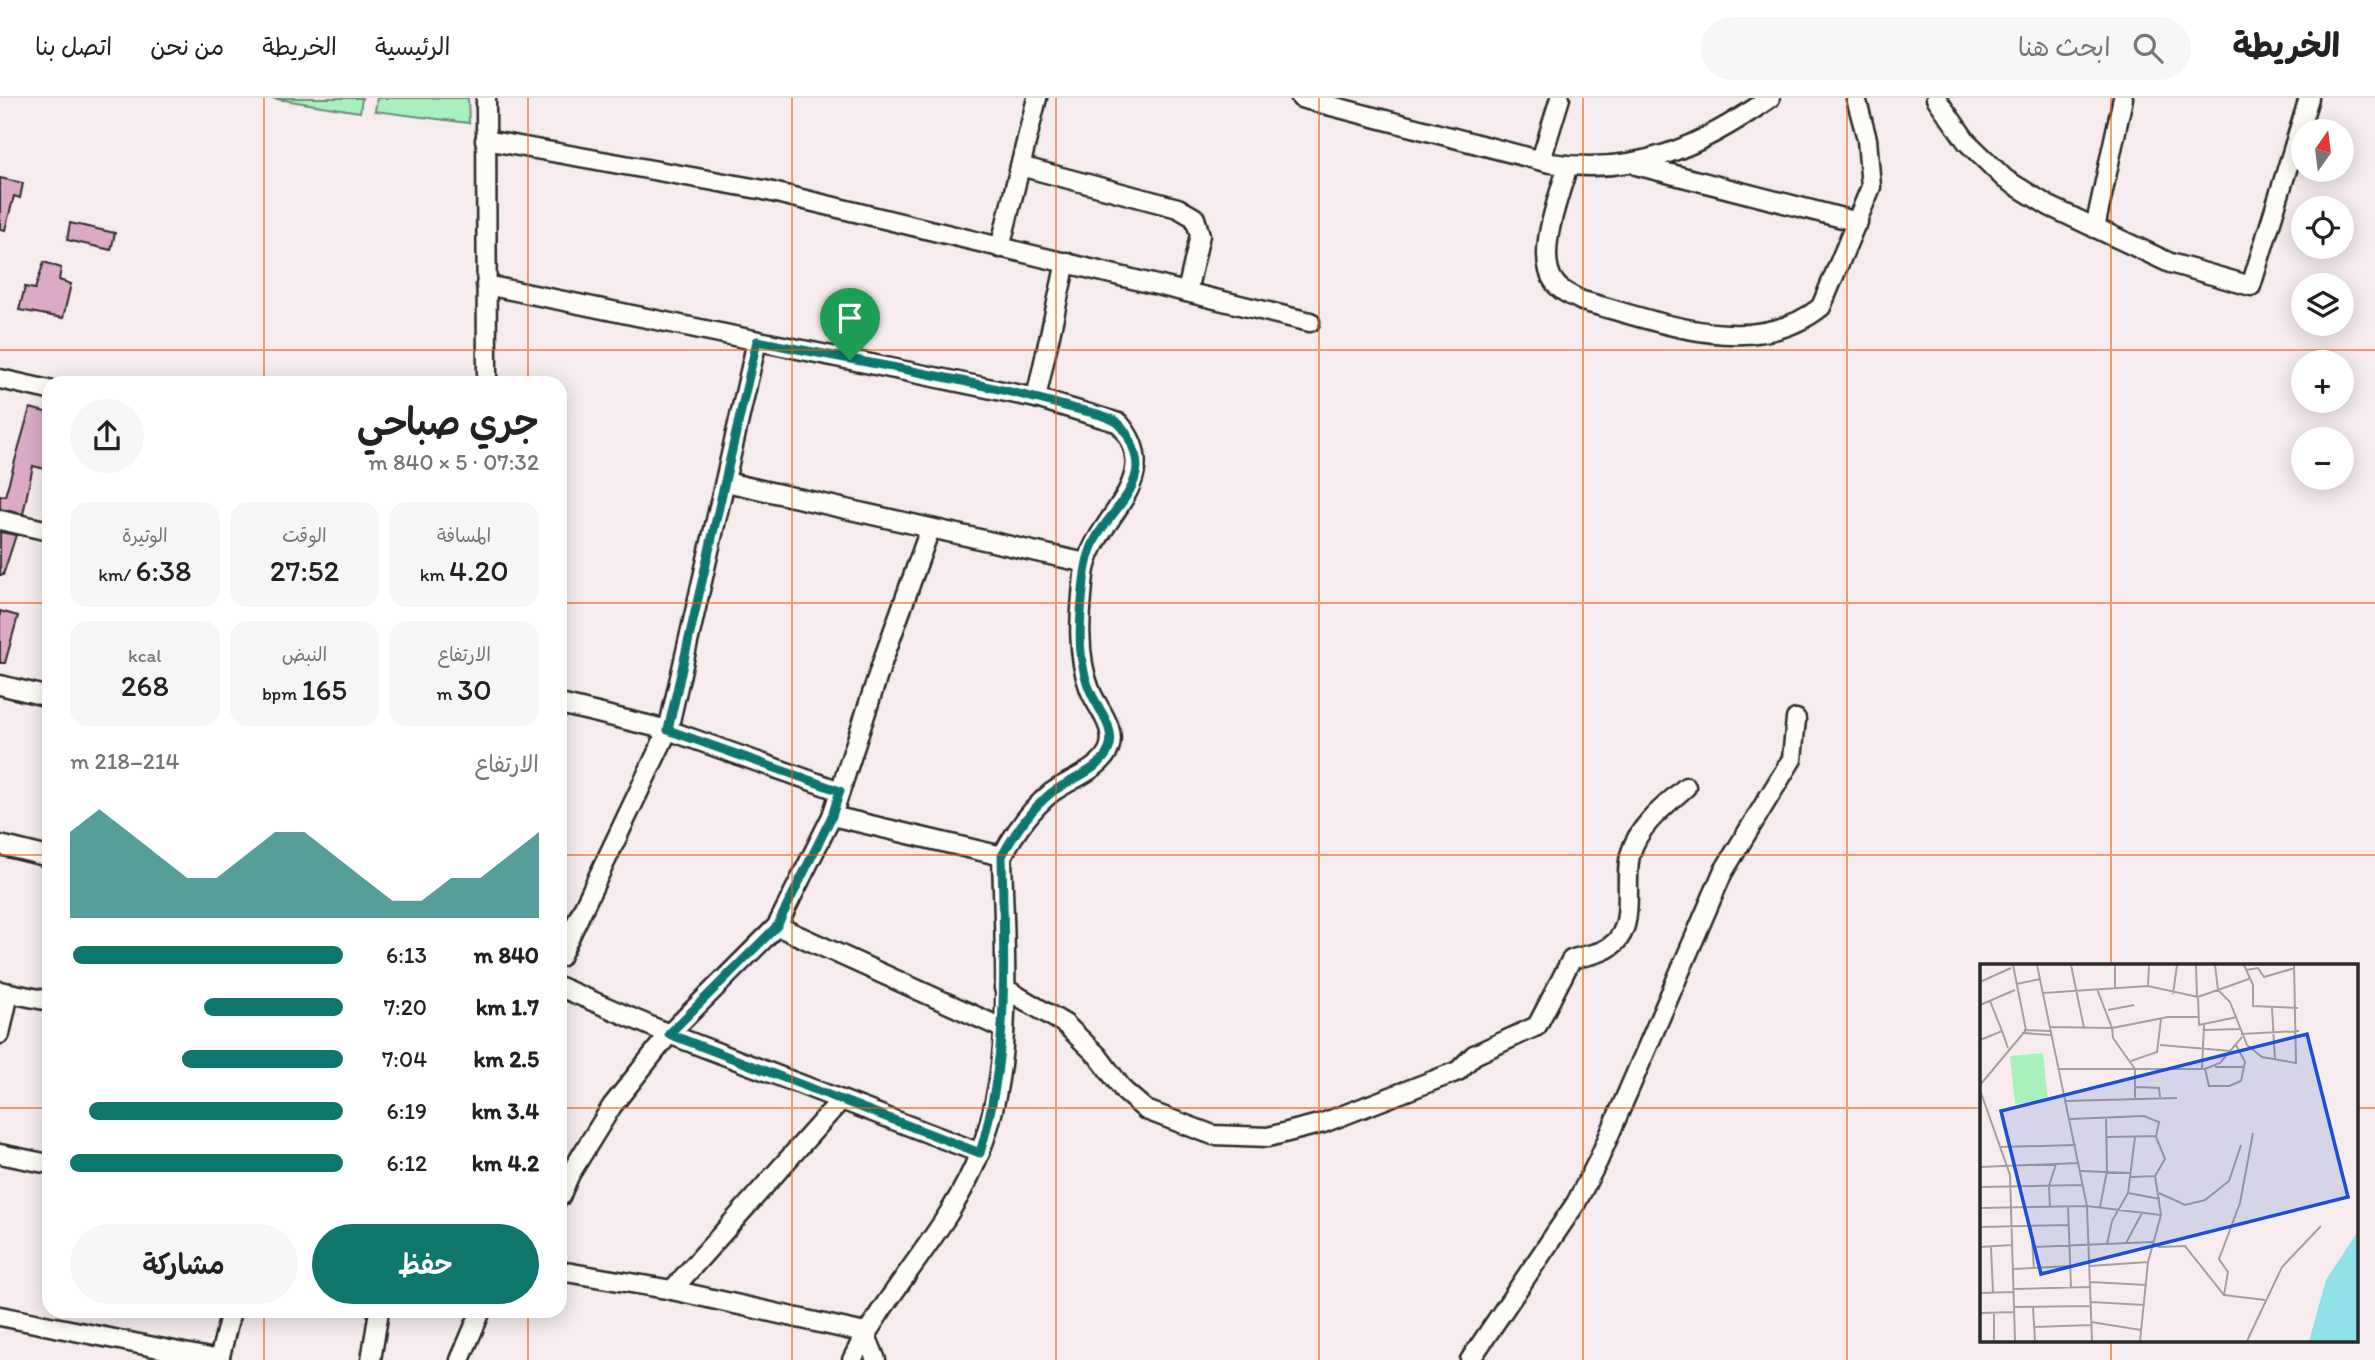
<!DOCTYPE html>
<html lang="ar">
<meta charset="utf-8">
<style>
:root{--surface:#fff;--page:#f6f6f6;--text:#222;--muted:#767676;--line:#e0e0e0;--accent:#0f766e}
body{margin:0;font-family:Itim,"Playpen Sans Arabic",sans-serif;background:var(--page);color:var(--text);direction:rtl;height:100vh;display:flex;flex-direction:column;font-size:26px;white-space:nowrap}
*{box-sizing:border-box;margin:0}
p{font-size:23px;color:var(--muted)}
.icon{flex:none;width:38px;height:38px;fill:none;stroke:currentColor;stroke-width:2;stroke-linecap:round;stroke-linejoin:round}
.map{position:relative;flex:1;overflow:hidden;direction:ltr}
.side{position:absolute;left:42px;top:278px;width:525px;height:942px;display:flex;flex-direction:column;background:var(--surface);border-radius:21px;box-shadow:0 4px 18px #0003;direction:rtl}
.side>*{flex:none}
.needle{width:46px;rotate:14deg}
.tools{position:absolute;left:2291px;top:21px;display:grid;gap:14px}
.tools a{display:grid;place-items:center;width:63px;height:63px;border-radius:50%;background:var(--surface);box-shadow:0 4px 18px #0003;font-size:35px}
.pin{position:absolute;display:grid;place-items:center;width:60px;height:60px;color:#fff;margin:-72px -30px;border-radius:50% 50% 50% 0;rotate:-45deg;box-shadow:0 0 7px #0007}
.pin .icon{rotate:45deg}
.round{display:grid;place-items:center;flex:none;width:74px;height:74px;border-radius:37px;background:var(--page)}
.overview{display:flex;align-items:center;justify-content:space-between;height:119px;padding:0 28px}
h1{font-size:38px;font-weight:600;line-height:52px}
.metrics{display:grid;grid-template-columns:repeat(3,1fr);gap:10px;height:119px;padding:7px 28px}
.metrics div{display:grid;align-content:center;border-radius:18px;background:var(--page);text-align:center}
.metrics b{font-size:30px;font-weight:600}
.metrics small{font-size:19px;font-weight:400}
.metrics p{font-size:19px}
.chart{height:196px;padding:14px 28px}
.chart p{display:flex;justify-content:space-between}
.chart svg{width:100%;height:126px;margin-top:7px;fill:var(--accent);opacity:.7}
.action{display:flex;gap:14px;margin-top:auto;padding:14px 28px}
.action a{flex:1;height:80px;border-radius:42px;background:var(--accent);color:#fff;font-size:28px;font-weight:600;line-height:80px;text-align:center}
.action a+a{background:var(--page);color:var(--text)}
ul{padding:0 28px;list-style:none;font-size:23px}
li{display:grid;grid-template-columns:112px 84px 1fr;align-items:center;height:52px}
li i{height:18px;border-radius:9px;background:var(--accent)}
header{display:flex;align-items:center;gap:42px;box-sizing:border-box;height:98px;padding:0 35px;background:var(--surface);border-bottom:2px solid var(--line)}
header strong{font-size:33px}
nav{display:flex;gap:38px;margin-inline-start:auto;font-size:24px}
.search{width:490px;height:63px;background:var(--page);display:flex;align-items:center;gap:18px;box-sizing:border-box;padding:0 24px;border-radius:38px;color:var(--muted);font-size:26px}
.map>svg:first-child{display:block}
.green{fill:#aaf0bd;stroke:#6a8e74;stroke-width:2}
.building{fill:#dcaac7;stroke:#2b2b2b;stroke-width:2}
.lines{fill:none;stroke-linecap:round;stroke-linejoin:round}
.minor-casing{stroke:#2b2b2b;stroke-width:23}
.minor{stroke:#fdfcf7;stroke-width:18}
.route-casing{stroke:#fff;stroke-width:14}
.route{stroke:#0f766e;stroke-width:9}
.grid{fill:none;stroke:#e8590c;stroke-width:2;stroke-opacity:0.55}
.inset-road{fill:none;stroke:#a59f9f;stroke-width:2}
.view{fill:#1d4ed8;fill-opacity:0.15;stroke:#1d4ed8;stroke-width:3.5}
.inset-edge{fill:none;stroke:#2b2b2b;stroke-width:3.5}
</style>
<header>
<strong>الخريطة</strong>
<div class="search"><svg class="icon" aria-label="search" viewBox="0 0 24 24"><circle cx="10" cy="10" r="6"/><path d="M15 15l6 6"/></svg>ابحث هنا</div>
<nav><a>الرئيسية</a><a>الخريطة</a><a>من نحن</a><a>اتصل بنا</a></nav>
</header>
<div class="map">
<svg width="2375" height="1262" viewBox="0 0 2375 1262">
<rect width="100%" height="100%" fill="#f6eced"/>
<filter id="ink" filterUnits="userSpaceOnUse"><feTurbulence type="fractalNoise" baseFrequency=".0143" numOctaves="2"/><feDisplacementMap in="SourceGraphic" scale="14" xChannelSelector="R" yChannelSelector="G"/><feConvolveMatrix kernelMatrix="1 2 1 2 8 2 1 2 1" color-interpolation-filters="sRGB"/></filter>
<g filter="url(#ink)">
<g class="green">
<polygon points="271,0 362,0 360,14"/>
<polygon points="377,0 468,0 469,25 375,13"/>
</g>
<g class="building">
<polygon points="0,80 23,85 20,100 14,98 5,132 0,131"/>
<polygon points="70,125 115,135 111,152 67,142"/>
<polygon points="44,164 61,170 59,182 71,186 63,220 19,212 25,189 35,191"/>
<polygon points="30,310 49,315 49,372 33,368 23,416 0,411 0,397 5,398"/>
<polygon points="0,434 16,437 3,477 0,477"/>
<polygon points="0,513 18,518 5,565 0,565"/>
</g>
<g class="lines">
<defs>
<g id="minor">
<polyline points="486,0 487,285"/>
<path d="M1301,0L1550,65C1637,78 1700,49 1770,0"/>
<polyline points="1936,0 1967,44 2005,81 2049,108 2170,165 2251,188 2309,0"/>
<polyline points="485,42 764,92 1310,224"/>
<polyline points="1541,62 1560,0"/>
<path d="M1568,67C1560,97 1534,158 1555,185C1561,194 1573,198 1582,203C1656,222 1752,264 1821,209L1871,89L1867,41L1856,0"/>
<polyline points="1636,67 1858,124"/>
<polyline points="1020,68 1178,110 1195,120 1200,137 1187,194"/>
<polyline points="2095,130 2123,0"/>
<polyline points="1000,150 1037,0"/>
<path d="M486,187L1036,300L1119,325C1169,383 1091,421 1084,477C1080,515 1076,556 1090,592C1097,610 1117,630 1109,651C1101,672 1068,682 1051,695C1030,712 1015,734 1002,758C1004,855 1016,961 980,1054C952,1129 887,1191 852,1262"/>
<polyline points="0,281 49,292"/>
<polyline points="1036,300 1066,164"/>
<polyline points="726,384 1086,465"/>
<polyline points="0,422 49,433"/>
<polyline points="0,587 49,599"/>
<polyline points="560,606 668,632 840,693"/>
<polyline points="832,718 1002,758"/>
<polyline points="0,747 49,759"/>
<polyline points="777,828 1004,931"/>
<polyline points="560,859 668,632 757,243"/>
<polyline points="560,889 669,936 980,1055"/>
<path d="M1004,890L1065,926L1098,958L1124,993L1146,1012L1213,1037L1268,1039L1323,1025L1458,973L1474,957L1537,928L1571,862C1581,858 1593,857 1602,853C1642,837 1621,785 1631,754C1639,727 1666,707 1686,689"/>
<polyline points="0,893 49,903"/>
<polyline points="0,936 9,895"/>
<polyline points="0,1056 49,1066"/>
<polyline points="560,1099 570,1076 612,1008 669,936 777,828 832,718 883,562 930,431"/>
<polyline points="560,1173 672,1192 865,1235"/>
<polyline points="672,1192 841,1002"/>
<polyline points="0,1218 219,1262"/>
<polyline points="865,1235 876,1262"/>
<polyline points="219,1262 231,1213"/>
<polyline points="371,1262 379,1213"/>
<polyline points="460,1262 481,1213"/>
<polyline points="1470,1262 1576,1105 1598,1063 1723,774 1792,661 1796,621"/>
</g>
</defs>
<use href="#minor" class="minor-casing"/>
<use href="#minor" class="minor"/>
</g>
</g>
<g class="lines" filter="url(#ink)">
<defs>
<path id="route" d="M757,243C860,264 966,280 1068,309C1083,313 1106,316 1118,325C1128,333 1137,356 1137,369C1135,398 1107,418 1095,442C1085,461 1084,482 1082,503C1079,534 1078,568 1092,597C1100,613 1116,632 1109,651C1101,672 1068,682 1051,695C1030,712 1015,734 1002,758C1004,862 1010,954 980,1055L669,936L777,828L832,718L840,693L668,632Z"/>
</defs>
<use href="#route" class="route-casing"/>
<use href="#route" class="route"/>
</g>
<path class="grid" d="M264,0V285M528,0V285M792,0V1262M1056,0V1262M1319,0V1262M1583,0V1262M1847,0V1262M2111,0V868M0,252H2375M0,505H49M560,505H2375M0,757H49M560,757H2375M0,1010H49M560,1010H1981M2356,1010H2375M264,1213V1262M528,1213V1262M2111,1243V1262"/>
<g transform="translate(1980 866)">
<rect width="378" height="378" fill="#f6eced"/>
<path d="M63,89L68,137L35,140L30,92Z" fill="#aaf0bd"/>
<path d="M378,267V377H329L346,316Z" fill="#90e1e8"/>
<path class="inset-road" d="M57,1L107,242L112,377M91,1L104,64M135,1V24M216,1L217,33M235,1L238,26L250,38L267,81L282,93L316,99L314,1M264,1L273,21V42L318,44M266,6L278,4L284,13L315,4M0,18L31,4M37,20L60,15M168,22L169,1M117,25L132,64L188,53H218M63,29L168,22L218,33L269,15M193,30L197,1M218,33L219,61L257,53M10,37L22,67M0,41L35,26M292,44L295,96M128,46L154,41M70,63L132,64L133,74L155,105V134M44,66L70,67M224,66L260,65M42,69L71,71M261,70L319,67M0,76L22,67L28,84M180,81L251,87M151,97L177,88L181,55M235,103H264M78,105H225L240,99L262,73M222,105L224,61M225,105L229,122H249L261,117L265,98L256,81M0,121L46,66L33,1M155,123L179,124L180,133M0,126L30,211L35,377M85,137L197,134M90,155L164,152L179,158L176,173L185,195L175,212L181,251L168,298L160,377M127,173L176,172M21,183L96,181M0,203L99,199M101,207L151,209M151,213L175,212M0,223L103,221M148,229L180,235M179,229L205,241L225,236L249,217L261,181M88,242L91,323M70,243L69,222L76,200M120,243L127,207L126,154M0,244L107,242L181,251M51,262L54,304M0,263L89,261M146,279L162,249M127,280L132,257L148,229L155,173M0,283L32,281M11,283L13,329M53,283L172,278L179,283L205,282L244,331L285,336M110,302L168,298M33,305L90,302M110,318L167,321M34,325L110,323M0,329L34,328M244,331L248,308L239,295L260,239L273,169M111,338L165,341M34,343L111,342M53,343L55,377M14,348V377M0,349L34,348M111,358L161,366M54,363L111,361M267,377L302,303L341,262"/>
<path class="view" d="M327,70L368,233L61,310L21,147Z"/>
<rect width="378" height="378" class="inset-edge"/>
</g>
</svg>
<div class="tools">
<a><svg class="needle" viewBox="-14 -14 28 28"><path d="M0-13l5 13h-10z" fill="#e53935"/><path d="M0 13l5-13h-10z" fill="#767676"/></svg></a>
<a><svg class="icon" aria-label="locate" viewBox="0 0 24 24"><circle cx="12" cy="12" r="6"/><path d="M12 2v4M12 18v4M2 12h4M18 12h4"/></svg></a>
<a><svg class="icon" aria-label="layers" viewBox="0 0 24 24"><path d="M12 4l9 5-9 5-9-5zM3 14l9 5 9-5"/></svg></a>
<a>+</a>
<a>−</a>
</div>
<div class="pin" style="left:850px;top:262px;background:#1e9e55"><svg class="icon" aria-label="arrive" viewBox="0 0 24 24"><path d="M6 21V4h12l-3 4 3 4H6"/></svg></div>
<section class="side">
<div class="overview"><div><h1>جري صباحي</h1><p>07:32 · 5 × 840 m</p></div><a class="round"><svg class="icon" aria-label="share" viewBox="0 0 24 24"><path d="M12 15V3M7 8l5-5 5 5M5 13v7h14v-7"/></svg></a></div>
<div class="metrics">
<div><p>المسافة</p><b>4.20<small> km</small></b></div>
<div><p>الوقت</p><b>27:52</b></div>
<div><p>الوتيرة</p><b>6:38<small> /km</small></b></div>
</div>
<div class="metrics">
<div><p>الارتفاع</p><b>30<small> m</small></b></div>
<div><p>النبض</p><b>165<small> bpm</small></b></div>
<div><p>kcal</p><b>268</b></div>
</div>
<div class="chart"><p><span>الارتفاع</span>214–218 m</p>
<svg viewBox="0 0 160 44" preserveAspectRatio="none"><path d="M0 44V14L10 6L20 14L30 22L40 30L50 30L60 22L70 14L80 14L90 22L100 30L110 38L120 38L130 30L140 30L150 22L160 14V44z"/></svg>
</div>
<ul>
<li><b>840 m</b>6:13<i style="width:99%"></i></li>
<li><b>1.7 km</b>7:20<i style="width:51%"></i></li>
<li><b>2.5 km</b>7:04<i style="width:59%"></i></li>
<li><b>3.4 km</b>6:19<i style="width:93%"></i></li>
<li><b>4.2 km</b>6:12<i style="width:100%"></i></li>
</ul>
<div class="action"><a>حفظ</a><a>مشاركة</a></div>
</section>
</div>
